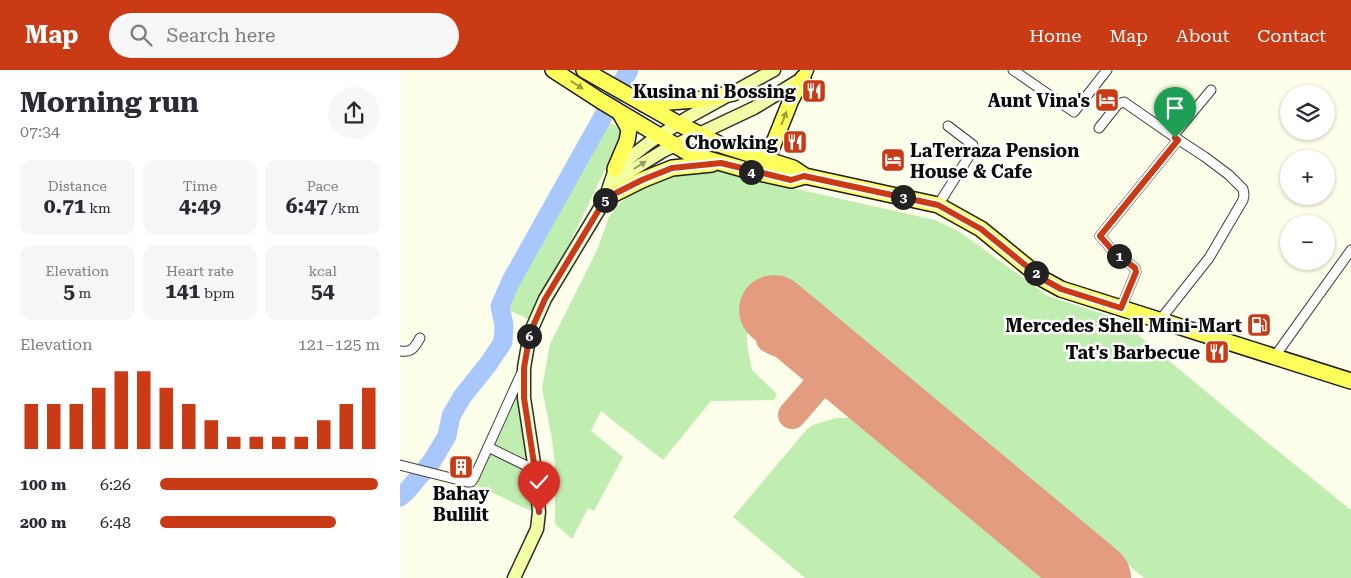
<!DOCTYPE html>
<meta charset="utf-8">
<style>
:root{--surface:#fff;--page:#f7f7f7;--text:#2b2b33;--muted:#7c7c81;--accent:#ca3a15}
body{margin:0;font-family:"Roboto Serif",serif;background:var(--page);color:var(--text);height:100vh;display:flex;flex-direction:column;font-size:19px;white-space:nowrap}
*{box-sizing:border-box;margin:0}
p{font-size:16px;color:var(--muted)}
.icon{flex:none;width:28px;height:28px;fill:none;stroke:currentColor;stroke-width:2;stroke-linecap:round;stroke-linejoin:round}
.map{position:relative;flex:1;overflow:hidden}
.details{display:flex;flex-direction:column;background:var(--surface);width:400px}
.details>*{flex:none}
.fabs{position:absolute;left:880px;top:15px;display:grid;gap:10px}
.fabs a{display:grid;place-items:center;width:55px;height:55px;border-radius:50%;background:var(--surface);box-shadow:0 1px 4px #0004;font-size:25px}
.pin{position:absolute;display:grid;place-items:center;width:42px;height:42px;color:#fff;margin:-51px -21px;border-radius:50% 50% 50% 0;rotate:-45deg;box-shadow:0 0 5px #0007}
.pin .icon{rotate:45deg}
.km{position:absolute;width:25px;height:25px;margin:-12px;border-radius:50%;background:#222;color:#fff;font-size:14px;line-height:25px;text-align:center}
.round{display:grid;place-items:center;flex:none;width:52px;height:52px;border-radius:26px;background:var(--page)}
.overview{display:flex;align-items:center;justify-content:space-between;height:85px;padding:0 20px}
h1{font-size:28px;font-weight:700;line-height:38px}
.stats{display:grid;grid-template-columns:repeat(3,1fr);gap:8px;height:85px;padding:5px 20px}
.stats div{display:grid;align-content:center;border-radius:12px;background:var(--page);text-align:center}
.stats b{font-size:21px;font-weight:700}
.stats small{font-size:14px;font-weight:400}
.stats p{font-size:14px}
.chart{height:140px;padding:10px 20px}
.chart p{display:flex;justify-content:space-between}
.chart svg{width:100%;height:90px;margin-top:5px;stroke:var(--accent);stroke-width:6}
ul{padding:0 20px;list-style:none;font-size:16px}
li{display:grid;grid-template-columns:80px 60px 1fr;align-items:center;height:38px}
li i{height:12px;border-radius:6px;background:var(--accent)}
header{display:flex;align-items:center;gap:30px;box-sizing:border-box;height:70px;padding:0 25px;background:var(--accent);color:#fff}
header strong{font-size:24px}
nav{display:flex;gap:28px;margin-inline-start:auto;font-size:18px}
.search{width:350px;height:45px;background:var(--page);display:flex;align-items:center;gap:12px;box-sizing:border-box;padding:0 18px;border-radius:28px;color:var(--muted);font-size:19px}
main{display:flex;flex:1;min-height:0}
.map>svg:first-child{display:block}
.green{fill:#c0eeb0}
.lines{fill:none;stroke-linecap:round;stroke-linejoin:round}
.river{stroke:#a8c8fd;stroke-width:19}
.taxiway{stroke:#e49c80;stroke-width:28}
.runway{stroke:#e49c80;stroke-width:70}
.street-casing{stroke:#3f3f3f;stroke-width:11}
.secondary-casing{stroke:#2e2e2e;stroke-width:15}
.primary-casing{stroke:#1d1d1d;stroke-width:18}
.street{stroke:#fff;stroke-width:9}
.secondary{stroke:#f2ffa5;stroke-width:12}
.primary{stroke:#feff5a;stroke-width:15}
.oneway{fill:#9d9e3b}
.oneway2{fill:#969e68}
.route-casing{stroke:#fff;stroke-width:10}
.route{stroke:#ca3a15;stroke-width:6}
.labels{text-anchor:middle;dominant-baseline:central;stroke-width:5;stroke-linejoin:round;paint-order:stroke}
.poi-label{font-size:18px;font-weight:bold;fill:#0c0c0c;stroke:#fff;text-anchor:end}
</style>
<header>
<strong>Map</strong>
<div class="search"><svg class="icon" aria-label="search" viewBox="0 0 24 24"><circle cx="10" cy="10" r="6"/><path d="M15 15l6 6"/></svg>Search here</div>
<nav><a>Home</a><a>Map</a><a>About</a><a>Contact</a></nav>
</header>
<main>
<section class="details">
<div class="overview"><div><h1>Morning run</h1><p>07:34</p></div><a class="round"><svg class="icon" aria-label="share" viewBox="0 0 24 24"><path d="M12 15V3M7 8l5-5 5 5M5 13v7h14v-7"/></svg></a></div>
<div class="stats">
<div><p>Distance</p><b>0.71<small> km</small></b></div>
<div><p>Time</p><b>4:49</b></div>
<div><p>Pace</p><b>6:47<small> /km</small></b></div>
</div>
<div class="stats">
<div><p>Elevation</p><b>5<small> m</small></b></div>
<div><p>Heart rate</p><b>141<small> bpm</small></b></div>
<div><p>kcal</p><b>54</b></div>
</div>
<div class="chart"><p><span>Elevation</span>121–125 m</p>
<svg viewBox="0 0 160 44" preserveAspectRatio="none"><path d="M5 44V22M15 44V22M25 44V22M35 44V14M45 44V6M55 44V6M65 44V14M75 44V22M85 44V30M95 44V38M105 44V38M115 44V38M125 44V38M135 44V30M145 44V22M155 44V14"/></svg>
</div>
<ul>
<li><b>100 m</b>6:26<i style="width:99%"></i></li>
<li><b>200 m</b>6:48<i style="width:80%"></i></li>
</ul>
</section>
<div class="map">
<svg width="951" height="508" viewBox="0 0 951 508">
<rect width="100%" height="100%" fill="#feffea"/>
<g class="green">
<polygon points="206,51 221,59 220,69 132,251 103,237"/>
<polygon points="308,99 535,150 560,162 648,226 719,249 857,364 951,440 951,508 744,508 390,215 347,263 347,276 352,300 377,324 374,330 311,331 263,390 201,341 191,361 223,387 194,441 188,438 172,469 155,454 155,394 152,369 142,318 150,274 197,180 209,147 218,135 229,125 255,111"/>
<polygon points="116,323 129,394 92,375"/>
<polygon points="436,348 450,348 642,508 405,508 333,447 407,359 413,355"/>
<polygon points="89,381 129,400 131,441 76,415"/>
</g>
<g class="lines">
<polyline class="river" points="0,427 7,421 32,391 47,366 51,346 62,327 89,293 103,272 104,255 100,236 111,211 229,0"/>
<g class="taxiway">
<path d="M420,279L410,247C407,245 403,243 399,242C386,241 368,256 370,269L376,272L431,288"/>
<polyline points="392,345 437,293"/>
</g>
<polyline class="runway" points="374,240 696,508"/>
<defs>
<g id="street">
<polyline points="613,0 674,42 707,0"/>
<polyline points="699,58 718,34 724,32 773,66 805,87 829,105 843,119 844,125 843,130 809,188 760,250"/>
<polyline points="773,66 811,20"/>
<polyline points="538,135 573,80 573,75 548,56"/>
<polyline points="721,238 736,202 735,198 714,182 700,166 778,70"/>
<path d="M0,281C12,283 15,277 20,268"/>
<polyline points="875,286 951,180"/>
<polyline points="88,377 135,400"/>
<polyline points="0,395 67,412 71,412 74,408 122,302"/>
</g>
<g id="secondary">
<polyline points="207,123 215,99 250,72 287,48 374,0"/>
<polyline points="114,508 137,459 139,442 135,400 124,328 124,298 130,263 145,229 206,128 229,102 263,81 354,38 403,8 407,0"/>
</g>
<g id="primary">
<polyline points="153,0 201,31 290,84 350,101 391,110 405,106"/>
<polyline points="184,0 279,54 321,75 393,98 405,106 538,135 581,159 641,208 661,219 951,311"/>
<polyline points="244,34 296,30 334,23"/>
<polyline points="367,90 391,30 403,8"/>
<polyline points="215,99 227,71 229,59 220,43"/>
<polyline points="206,128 242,110 272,98 312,94"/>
</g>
</defs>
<use href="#street" class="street-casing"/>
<use href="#secondary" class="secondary-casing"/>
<use href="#primary" class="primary-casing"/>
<use href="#street" class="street"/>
<use href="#secondary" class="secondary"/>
<use href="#primary" class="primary"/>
</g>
<defs><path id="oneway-solid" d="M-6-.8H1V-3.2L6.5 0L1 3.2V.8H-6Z" transform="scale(1.25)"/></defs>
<g class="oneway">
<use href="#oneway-solid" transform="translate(177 15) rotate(33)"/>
<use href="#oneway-solid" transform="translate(384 48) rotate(-69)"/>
</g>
<use class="oneway2" href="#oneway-solid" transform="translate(240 95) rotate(-32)"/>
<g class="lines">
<defs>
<polyline id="route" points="139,442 135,400 124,328 124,298 130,263 145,229 206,128 242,110 272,98 321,93 391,110 404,106 538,135 581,159 641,208 661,219 721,238 736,202 735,198 714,182 700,166 778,70 775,68"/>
</defs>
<use href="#route" class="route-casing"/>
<use href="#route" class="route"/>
</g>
<defs>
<symbol id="restaurant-square" viewBox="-11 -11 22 22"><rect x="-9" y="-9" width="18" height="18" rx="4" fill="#ca3a15" stroke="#fff"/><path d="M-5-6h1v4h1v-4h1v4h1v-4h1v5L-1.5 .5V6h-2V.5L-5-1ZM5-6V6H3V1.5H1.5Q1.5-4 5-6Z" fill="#fff"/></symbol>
<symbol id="hotel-square" viewBox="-11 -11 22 22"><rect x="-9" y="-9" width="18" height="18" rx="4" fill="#ca3a15" stroke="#fff"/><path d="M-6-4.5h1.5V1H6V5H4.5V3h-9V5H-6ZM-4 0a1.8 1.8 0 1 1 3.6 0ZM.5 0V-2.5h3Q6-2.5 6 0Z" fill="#fff"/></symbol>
<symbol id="fuel-square" viewBox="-11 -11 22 22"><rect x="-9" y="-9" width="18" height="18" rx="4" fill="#ca3a15" stroke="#fff"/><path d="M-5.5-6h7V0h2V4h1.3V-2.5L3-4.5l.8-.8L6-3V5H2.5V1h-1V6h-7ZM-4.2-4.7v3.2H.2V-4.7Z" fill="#fff"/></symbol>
<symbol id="building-square" viewBox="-11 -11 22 22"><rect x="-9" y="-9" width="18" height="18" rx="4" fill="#ca3a15" stroke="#fff"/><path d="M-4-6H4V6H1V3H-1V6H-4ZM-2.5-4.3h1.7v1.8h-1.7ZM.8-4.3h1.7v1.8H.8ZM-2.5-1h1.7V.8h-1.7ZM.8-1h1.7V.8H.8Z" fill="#fff"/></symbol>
</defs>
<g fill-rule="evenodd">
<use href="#restaurant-square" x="400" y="7" width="28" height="28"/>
<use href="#hotel-square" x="693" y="16" width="28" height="28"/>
<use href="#restaurant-square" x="381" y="58" width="28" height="28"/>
<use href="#hotel-square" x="479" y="76" width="28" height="28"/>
<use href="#fuel-square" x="845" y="241" width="28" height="28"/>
<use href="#restaurant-square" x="803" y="268" width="28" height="28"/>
<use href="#building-square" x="47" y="383" width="28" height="28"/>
</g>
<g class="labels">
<g class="poi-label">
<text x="396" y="21">Kusina ni Bossing</text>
<text x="690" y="30">Aunt Vina's</text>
<text x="378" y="72">Chowking</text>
<text x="510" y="80" text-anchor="start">LaTerraza Pension<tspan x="510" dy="21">House &amp; Cafe</tspan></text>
<text x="842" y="255">Mercedes Shell Mini-Mart</text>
<text x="800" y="282">Tat's Barbecue</text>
<text x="61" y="423" text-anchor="middle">Bahay<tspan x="61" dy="21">Bulilit</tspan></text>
</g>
</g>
</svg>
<div class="fabs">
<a><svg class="icon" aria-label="layers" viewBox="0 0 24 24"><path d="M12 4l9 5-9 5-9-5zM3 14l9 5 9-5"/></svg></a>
<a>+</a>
<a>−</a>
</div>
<div class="pin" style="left:775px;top:68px;background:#1e9e55"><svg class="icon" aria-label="arrive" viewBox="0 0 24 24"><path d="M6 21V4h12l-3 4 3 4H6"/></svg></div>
<div class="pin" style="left:139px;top:442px;background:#d93025"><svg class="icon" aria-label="check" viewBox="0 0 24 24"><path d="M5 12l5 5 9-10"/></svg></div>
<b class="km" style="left:719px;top:186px">1</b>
<b class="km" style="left:636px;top:203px">2</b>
<b class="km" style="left:503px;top:127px">3</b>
<b class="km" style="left:351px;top:102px">4</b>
<b class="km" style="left:205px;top:130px">5</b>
<b class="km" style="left:129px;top:266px">6</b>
</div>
</main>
